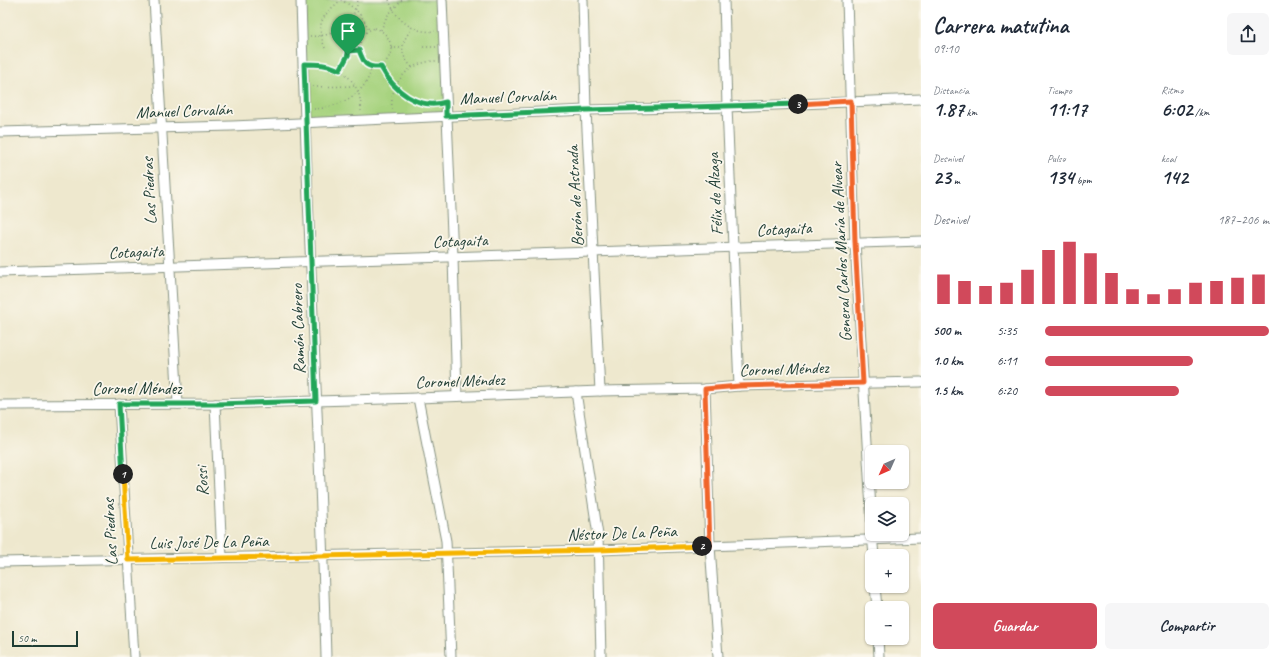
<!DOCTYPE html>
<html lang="es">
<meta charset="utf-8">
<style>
:root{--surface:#fff;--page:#f6f6f7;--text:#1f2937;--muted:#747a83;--accent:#d1495b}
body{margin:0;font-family:Caveat,sans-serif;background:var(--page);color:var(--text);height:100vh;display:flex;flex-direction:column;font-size:15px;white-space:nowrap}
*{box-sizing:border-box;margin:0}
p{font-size:13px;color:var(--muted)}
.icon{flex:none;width:22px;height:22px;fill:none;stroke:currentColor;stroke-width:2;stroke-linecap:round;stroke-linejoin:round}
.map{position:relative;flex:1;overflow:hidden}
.details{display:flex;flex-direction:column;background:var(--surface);width:360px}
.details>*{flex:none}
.needle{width:26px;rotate:225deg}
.fabs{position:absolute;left:865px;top:445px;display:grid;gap:8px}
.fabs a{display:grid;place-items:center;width:44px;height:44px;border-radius:6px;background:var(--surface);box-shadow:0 1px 3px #0004;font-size:20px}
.scale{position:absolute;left:12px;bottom:10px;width:66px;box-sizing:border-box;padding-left:4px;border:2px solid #1f3d34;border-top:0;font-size:11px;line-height:14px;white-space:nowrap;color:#1f3d34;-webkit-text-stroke:3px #fbf7ec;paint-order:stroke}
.pin{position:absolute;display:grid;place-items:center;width:34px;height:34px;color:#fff;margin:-41px -17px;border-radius:50% 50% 50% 0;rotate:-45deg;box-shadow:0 0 4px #0007}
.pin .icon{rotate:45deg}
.km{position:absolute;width:20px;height:20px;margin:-10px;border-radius:50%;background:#222;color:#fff;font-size:11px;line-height:20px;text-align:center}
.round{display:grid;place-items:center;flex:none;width:42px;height:42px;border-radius:6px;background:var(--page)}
.summary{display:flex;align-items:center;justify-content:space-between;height:68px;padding:0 12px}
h1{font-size:22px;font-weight:800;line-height:30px}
.metrics{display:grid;grid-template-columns:repeat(3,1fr);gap:6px;height:68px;padding:4px 12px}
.metrics div{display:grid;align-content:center}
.metrics b{font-size:20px;font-weight:800}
.metrics small{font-size:11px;font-weight:400}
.metrics p{font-size:11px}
.chart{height:112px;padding:8px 12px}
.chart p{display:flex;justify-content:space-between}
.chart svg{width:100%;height:72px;margin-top:4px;stroke:var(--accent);stroke-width:6}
.button{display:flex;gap:8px;margin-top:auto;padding:8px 12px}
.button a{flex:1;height:46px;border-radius:6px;background:var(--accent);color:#fff;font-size:16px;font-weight:800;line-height:46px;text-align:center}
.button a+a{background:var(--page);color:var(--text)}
ul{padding:0 12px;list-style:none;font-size:13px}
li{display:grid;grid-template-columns:64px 48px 1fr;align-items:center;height:30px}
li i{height:10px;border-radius:5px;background:var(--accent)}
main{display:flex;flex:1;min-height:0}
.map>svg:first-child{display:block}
.green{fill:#a7d37f;stroke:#63885a}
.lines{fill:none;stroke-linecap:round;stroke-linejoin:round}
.street-casing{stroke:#869281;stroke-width:11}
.path{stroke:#869281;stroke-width:1.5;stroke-dasharray:1 3;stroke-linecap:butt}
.street{stroke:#fff;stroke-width:9}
.split-1-casing{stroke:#fff;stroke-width:8}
.split-2-casing{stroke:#fff;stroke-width:8}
.split-3-casing{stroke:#fff;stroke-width:8}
.split-4-casing{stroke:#fff;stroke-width:8}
.split-1{stroke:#22a559;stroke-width:5}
.split-2{stroke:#f5b400;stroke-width:5}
.split-3{stroke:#f0652b;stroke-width:5}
.split-4{stroke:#22a559;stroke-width:5}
.labels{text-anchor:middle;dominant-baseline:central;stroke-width:3.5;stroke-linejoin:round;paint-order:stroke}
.street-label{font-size:17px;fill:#1f3d34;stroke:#fbf7ec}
</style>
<main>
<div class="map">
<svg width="921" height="657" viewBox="0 0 921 657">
<rect width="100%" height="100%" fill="#fbf7ec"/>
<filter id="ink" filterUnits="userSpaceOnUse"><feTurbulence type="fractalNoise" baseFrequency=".025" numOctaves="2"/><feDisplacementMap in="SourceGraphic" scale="8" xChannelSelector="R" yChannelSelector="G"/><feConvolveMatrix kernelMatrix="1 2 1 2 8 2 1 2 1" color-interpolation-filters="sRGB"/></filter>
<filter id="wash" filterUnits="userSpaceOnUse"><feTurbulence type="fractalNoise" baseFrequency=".012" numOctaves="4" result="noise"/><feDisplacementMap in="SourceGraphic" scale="16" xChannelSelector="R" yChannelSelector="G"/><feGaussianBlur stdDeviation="0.9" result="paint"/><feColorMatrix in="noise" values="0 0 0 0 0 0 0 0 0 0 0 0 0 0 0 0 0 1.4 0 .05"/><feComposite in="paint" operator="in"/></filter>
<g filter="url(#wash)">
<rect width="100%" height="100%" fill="#eee8ce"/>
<polygon class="green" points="301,0 442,0 446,116 305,122"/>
</g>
<g filter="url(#ink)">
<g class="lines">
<defs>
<g id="street">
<polyline points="154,0 178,404"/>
<path d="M301,0C307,219 320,438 326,657"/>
<polyline points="442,0 453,257 457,396"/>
<polyline points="583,0 586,110 600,391"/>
<polyline points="724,0 727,107 739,386"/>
<polyline points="847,0 855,242 872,526"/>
<polyline points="0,132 232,126 586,110 727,107 921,99"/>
<polyline points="0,272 921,241"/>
<polyline points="705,389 710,546 718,657"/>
<polyline points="576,392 598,535 601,657"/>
<polyline points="418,398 446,541 451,657"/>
<polyline points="119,404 134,657"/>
<polyline points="215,404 222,557"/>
<polyline points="0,405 215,404 418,398 600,391 705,389 739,386 921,382"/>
<polyline points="872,534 874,556"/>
<polyline points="0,562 599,550 921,538"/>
<polyline points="875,586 877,608"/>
<polyline points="878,638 879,657"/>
</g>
</defs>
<use href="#street" class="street-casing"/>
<g class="path">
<path d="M389,0C396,20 413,34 435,31"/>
<path d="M375,28C385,31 394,42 390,54C389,59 384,64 381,67L371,68C356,57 355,33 375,28Z"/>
<polyline points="381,30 387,16 402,0"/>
<path d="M336,31C351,45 351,54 340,70"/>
<path d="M310,36C333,38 355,23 358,0"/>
<polyline points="423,47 436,47"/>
<path d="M325,48C315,23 322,16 341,0C355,7 363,16 369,30"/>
<polyline points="391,48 402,48"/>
<polyline points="348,51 359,50"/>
<path d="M312,64C340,63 362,82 361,111"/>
<path d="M412,67C398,53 401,43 412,28"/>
<path d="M381,68C393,90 412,104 438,105"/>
<polyline points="313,87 355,86"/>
<path d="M314,109C337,108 368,94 371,68"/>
<path d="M392,109C389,83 410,61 436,61"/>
</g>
<use href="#street" class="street"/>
</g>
</g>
<g class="lines" filter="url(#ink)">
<defs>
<path id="split-1" d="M123,474L119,404H215L316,401L304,64C317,64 328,64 340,70L348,55"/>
<polyline id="split-2" points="123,474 128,560 599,550 702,546"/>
<polyline id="split-3" points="702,546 710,546 705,389 739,386 863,383 855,242 851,101 798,104"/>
<path id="split-4" d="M348,55V51L359,50C364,64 366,68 381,67C393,90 418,111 446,102V116L586,110L798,104"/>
</defs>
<use href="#split-1" class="split-1-casing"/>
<use href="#split-2" class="split-2-casing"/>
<use href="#split-3" class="split-3-casing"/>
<use href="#split-4" class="split-4-casing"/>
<use href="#split-1" class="split-1"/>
<use href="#split-2" class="split-2"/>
<use href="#split-3" class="split-3"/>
<use href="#split-4" class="split-4"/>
</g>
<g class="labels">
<g class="street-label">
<text transform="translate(508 97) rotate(-2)">Manuel Corvalán</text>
<text transform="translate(184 111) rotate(-2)">Manuel Corvalán</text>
<text transform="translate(149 191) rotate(-93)">Las Piedras</text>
<text transform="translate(715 194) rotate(-93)">Félix de Álzaga</text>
<text transform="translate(575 196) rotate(-93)">Berón de Astrada</text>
<text transform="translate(784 229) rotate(-3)">Cotagaita</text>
<text transform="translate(460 241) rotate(-2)">Cotagaita</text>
<text transform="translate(136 252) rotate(-2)">Cotagaita</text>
<text transform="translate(841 252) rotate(-93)">General Carlos María de Alvear</text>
<text transform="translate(298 329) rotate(-92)">Ramón Cabrero</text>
<text transform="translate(784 369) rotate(-2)">Coronel Méndez</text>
<text transform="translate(460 381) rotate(-2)">Coronel Méndez</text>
<text x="137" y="388">Coronel Méndez</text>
<text transform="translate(202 481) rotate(-92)">Rossi</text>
<text transform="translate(110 532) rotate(-93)">Las Piedras</text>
<text transform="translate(622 533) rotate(-2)">Néstor De La Peña</text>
<text transform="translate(209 542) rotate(-1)">Luis José De La Peña</text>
</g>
</g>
</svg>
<div class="fabs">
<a><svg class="needle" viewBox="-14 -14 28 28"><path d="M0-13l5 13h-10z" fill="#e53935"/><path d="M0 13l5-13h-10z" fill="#747a83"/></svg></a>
<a><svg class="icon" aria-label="layers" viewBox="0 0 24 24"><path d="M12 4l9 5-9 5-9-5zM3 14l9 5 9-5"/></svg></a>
<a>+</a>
<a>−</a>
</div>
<div class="scale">50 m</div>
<div class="pin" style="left:348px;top:55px;background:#1e9e55"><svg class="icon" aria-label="arrive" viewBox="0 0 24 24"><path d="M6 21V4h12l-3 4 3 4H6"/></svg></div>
<b class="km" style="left:123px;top:474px">1</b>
<b class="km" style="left:702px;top:546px">2</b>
<b class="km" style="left:798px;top:104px">3</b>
</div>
<section class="details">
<div class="summary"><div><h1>Carrera matutina</h1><p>09:10</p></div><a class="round"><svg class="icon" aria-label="share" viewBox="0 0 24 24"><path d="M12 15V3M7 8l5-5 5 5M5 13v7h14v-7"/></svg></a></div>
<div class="metrics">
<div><p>Distancia</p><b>1.87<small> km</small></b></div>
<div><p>Tiempo</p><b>11:17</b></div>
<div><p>Ritmo</p><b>6:02<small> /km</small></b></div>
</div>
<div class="metrics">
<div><p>Desnivel</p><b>23<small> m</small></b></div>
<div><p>Pulso</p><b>134<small> bpm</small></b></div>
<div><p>kcal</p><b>142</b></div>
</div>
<div class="chart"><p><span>Desnivel</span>187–206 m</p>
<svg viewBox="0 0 160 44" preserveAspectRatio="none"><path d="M5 44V26M15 44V30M25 44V33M35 44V31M45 44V23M55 44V11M65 44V6M75 44V13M85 44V25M95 44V35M105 44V38M115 44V35M125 44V31M135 44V30M145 44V28M155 44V26"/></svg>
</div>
<ul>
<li><b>500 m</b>5:35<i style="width:100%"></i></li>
<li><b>1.0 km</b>6:11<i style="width:66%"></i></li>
<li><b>1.5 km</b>6:20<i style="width:60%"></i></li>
</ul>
<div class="button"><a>Guardar</a><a>Compartir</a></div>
</section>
</main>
